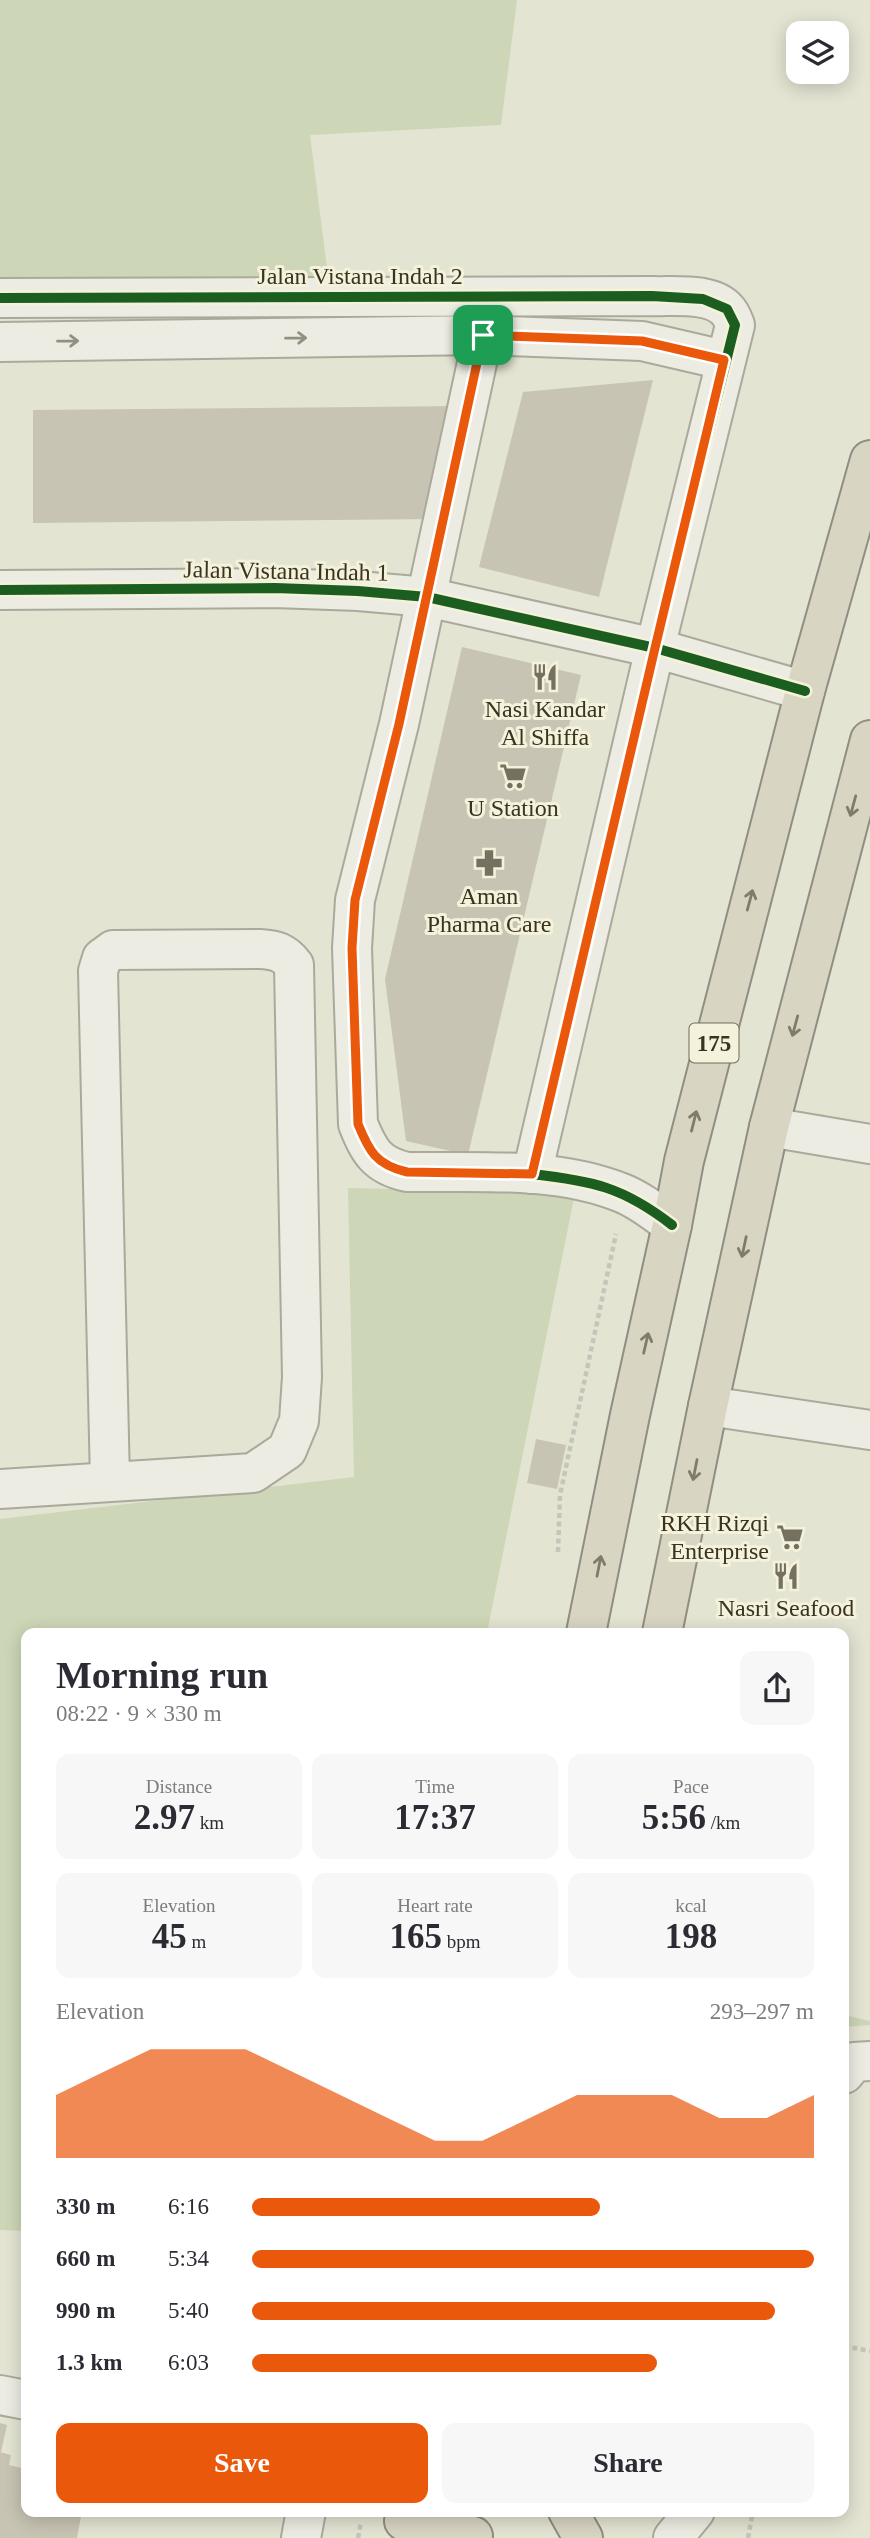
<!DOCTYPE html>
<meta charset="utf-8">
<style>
:root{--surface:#fff;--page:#f7f7f7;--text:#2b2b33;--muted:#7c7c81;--accent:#ea580c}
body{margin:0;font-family:Georgia,serif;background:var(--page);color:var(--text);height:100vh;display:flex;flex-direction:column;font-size:26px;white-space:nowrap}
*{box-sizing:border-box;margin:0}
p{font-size:23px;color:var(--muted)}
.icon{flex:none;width:38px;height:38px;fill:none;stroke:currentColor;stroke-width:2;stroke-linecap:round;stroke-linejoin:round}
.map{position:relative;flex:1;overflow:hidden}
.sheet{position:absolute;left:21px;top:1628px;width:828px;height:889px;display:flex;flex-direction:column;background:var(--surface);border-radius:14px;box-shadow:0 4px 18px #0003}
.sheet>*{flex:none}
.tools{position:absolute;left:786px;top:21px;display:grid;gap:14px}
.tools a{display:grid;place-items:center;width:63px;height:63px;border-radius:14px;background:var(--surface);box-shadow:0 4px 18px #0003;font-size:35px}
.pin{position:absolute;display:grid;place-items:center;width:60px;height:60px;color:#fff;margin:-30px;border-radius:14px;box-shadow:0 4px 10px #0006}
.round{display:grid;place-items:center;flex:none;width:74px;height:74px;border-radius:14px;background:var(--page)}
.overview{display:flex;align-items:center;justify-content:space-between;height:119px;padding:0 35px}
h1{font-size:38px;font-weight:700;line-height:52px}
.metrics{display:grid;grid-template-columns:repeat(3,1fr);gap:10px;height:119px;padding:7px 35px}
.metrics div{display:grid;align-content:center;border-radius:14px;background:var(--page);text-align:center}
.metrics b{font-size:35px;font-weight:700}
.metrics small{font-size:19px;font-weight:400}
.metrics p{font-size:19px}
.chart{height:196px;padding:14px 35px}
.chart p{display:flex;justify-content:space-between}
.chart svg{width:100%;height:126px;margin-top:7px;fill:var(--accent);opacity:.7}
.action{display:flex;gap:14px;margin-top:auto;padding:14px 35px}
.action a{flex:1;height:80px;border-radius:14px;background:var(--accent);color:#fff;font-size:28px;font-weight:700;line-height:80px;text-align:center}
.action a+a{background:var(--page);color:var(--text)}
ul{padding:0 35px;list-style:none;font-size:23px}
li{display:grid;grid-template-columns:112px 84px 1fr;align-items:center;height:52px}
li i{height:18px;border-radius:9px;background:var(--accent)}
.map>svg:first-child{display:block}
.green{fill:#cdd6b6}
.building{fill:#c8c4b4}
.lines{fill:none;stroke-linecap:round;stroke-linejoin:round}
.minor-casing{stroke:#aaa99b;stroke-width:42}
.highway-casing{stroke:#908e82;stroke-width:42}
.path{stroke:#c6c5ba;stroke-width:4.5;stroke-dasharray:5 3.5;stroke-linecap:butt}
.minor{stroke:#edece3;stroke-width:38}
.highway{stroke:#d8d5c3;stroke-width:38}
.cycleway-casing{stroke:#f4f2da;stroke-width:15}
.cycleway{stroke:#1b5e20;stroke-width:10}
.oneway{stroke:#939082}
.oneway2{stroke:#817c6a}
.route-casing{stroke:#fff;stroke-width:14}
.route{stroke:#ea580c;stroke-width:9}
.labels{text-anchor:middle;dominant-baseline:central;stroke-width:6;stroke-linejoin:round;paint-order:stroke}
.shield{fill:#f4f2da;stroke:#716c59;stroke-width:2}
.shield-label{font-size:23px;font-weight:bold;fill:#393322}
.street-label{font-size:24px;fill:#393322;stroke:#f4f2da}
.poi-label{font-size:24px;fill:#393322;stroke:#f4f2da}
</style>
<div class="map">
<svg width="870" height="2538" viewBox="0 0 870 2538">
<rect width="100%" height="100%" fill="#e4e4d3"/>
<g class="green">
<polygon points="0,0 517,0 501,125 310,135 328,276 0,278"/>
<polygon points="348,1188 575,1193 487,1633 26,1633 26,2231 0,2230 0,1519 354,1477"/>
<polygon points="844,2015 870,2021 870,2025 844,2027"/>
</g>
<g class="building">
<polygon points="653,380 599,597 479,567 523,392"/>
<polygon points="464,406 436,519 33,523 33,410"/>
<polygon points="462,647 581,675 468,1155 406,1141 385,979"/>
<polygon points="536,1439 566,1445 557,1489 527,1483"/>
<polygon points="0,2423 7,2425 1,2452 0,2452"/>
<polygon points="0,2452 11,2455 9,2465 26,2469 26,2511 82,2511 77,2538 0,2538"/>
</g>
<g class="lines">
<defs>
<g id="minor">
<path d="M0,298L652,296C674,297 711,292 727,310C731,314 733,320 735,325L655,648L532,1174"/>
<path d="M483,335L399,724L355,900L352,948L358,1124C369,1151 376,1165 407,1172C478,1173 555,1166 622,1193C640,1200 657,1214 672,1225"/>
<polyline points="0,342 483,335 642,341 724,360"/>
<polyline points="0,590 275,588 358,591 427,597 655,648 805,691"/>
<polyline points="769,1127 870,1144"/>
<polyline points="708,1406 870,1430"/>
<path d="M0,1489L253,1473L287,1450L299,1421L302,1377L294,965C284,952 276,950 260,949L113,950L102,958L98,971L110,1481"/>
<polyline points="844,2074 854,2062 870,2061"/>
<polyline points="0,2395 26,2400"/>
<polyline points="301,2538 306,2511"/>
<polyline points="673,2538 695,2511"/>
</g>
<g id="highway">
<polyline points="586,1633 630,1415 672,1225 684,1161 805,691 870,460"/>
<polyline points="662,1633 708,1406 769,1127 870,740"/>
<polyline points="568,2511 583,2538"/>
<polyline points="404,2521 473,2536"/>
</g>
</defs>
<use href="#minor" class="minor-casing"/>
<use href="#highway" class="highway-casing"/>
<g class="path">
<polyline points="558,1552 560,1495 616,1234"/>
<polyline points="844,2346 870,2351"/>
<polyline points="358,2538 361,2522"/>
<polyline points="748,2538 753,2511"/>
</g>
<use href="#minor" class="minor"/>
<use href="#highway" class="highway"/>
<defs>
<g id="cycleway">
<path d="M0,298L652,296L703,299L727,309L735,325L655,648L532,1174C593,1181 623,1187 672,1225"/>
<polyline points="0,590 275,588 358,591 427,597 655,648 805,691"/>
</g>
</defs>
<use href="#cycleway" class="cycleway-casing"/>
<use href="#cycleway" class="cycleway"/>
</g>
<defs><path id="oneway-shaft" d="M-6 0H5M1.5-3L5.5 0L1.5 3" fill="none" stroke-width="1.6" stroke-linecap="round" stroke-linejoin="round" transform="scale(1.75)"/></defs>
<g class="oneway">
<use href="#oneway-shaft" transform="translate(296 338) rotate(-1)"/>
<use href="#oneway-shaft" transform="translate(68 341) rotate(-1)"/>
</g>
<g class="oneway2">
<use href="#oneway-shaft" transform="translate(853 806) rotate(105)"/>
<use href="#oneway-shaft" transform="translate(750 900) rotate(-75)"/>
<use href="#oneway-shaft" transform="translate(795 1026) rotate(105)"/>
<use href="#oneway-shaft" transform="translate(694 1121) rotate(-76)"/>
<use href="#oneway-shaft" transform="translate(744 1247) rotate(102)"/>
<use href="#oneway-shaft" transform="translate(646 1343) rotate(-77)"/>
<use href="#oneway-shaft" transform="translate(695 1470) rotate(101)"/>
<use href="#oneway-shaft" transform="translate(599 1566) rotate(-79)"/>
</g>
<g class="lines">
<defs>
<path id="route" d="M483,335L642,341L724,360L655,648L532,1174L407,1172C376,1165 369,1151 358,1124L352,948L355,900L399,724Z"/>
</defs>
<use href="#route" class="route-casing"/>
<use href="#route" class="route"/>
</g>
<defs>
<symbol id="restaurant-bare" viewBox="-9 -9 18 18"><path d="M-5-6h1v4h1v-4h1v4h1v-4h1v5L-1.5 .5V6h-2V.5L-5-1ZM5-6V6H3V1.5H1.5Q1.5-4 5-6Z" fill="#757160" stroke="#f4f2da" stroke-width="2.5" paint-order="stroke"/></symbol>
<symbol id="supermarket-bare" viewBox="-9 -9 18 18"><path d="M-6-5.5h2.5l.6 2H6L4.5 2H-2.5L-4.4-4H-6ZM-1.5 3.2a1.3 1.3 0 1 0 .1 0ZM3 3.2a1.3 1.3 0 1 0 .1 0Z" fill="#757160" stroke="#f4f2da" stroke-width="2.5" paint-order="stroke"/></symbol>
<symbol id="pharmacy-bare" viewBox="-9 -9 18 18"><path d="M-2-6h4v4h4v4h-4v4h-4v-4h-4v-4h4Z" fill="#757160" stroke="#f4f2da" stroke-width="2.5" paint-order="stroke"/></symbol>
</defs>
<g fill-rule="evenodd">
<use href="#restaurant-bare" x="526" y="658" width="38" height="38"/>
<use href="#supermarket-bare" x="494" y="757" width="38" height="38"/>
<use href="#pharmacy-bare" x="470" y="844" width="38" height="38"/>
<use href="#supermarket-bare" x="771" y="1518" width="38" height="38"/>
<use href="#restaurant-bare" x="767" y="1557" width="38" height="38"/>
</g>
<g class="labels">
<rect class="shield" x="689.5" y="1023.5" width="49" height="39" rx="5"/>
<g class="shield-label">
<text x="714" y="1043">175</text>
</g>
<g class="street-label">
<text x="360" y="276">Jalan Vistana Indah 2</text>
<text transform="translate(286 571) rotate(1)">Jalan Vistana Indah 1</text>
</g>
<g class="poi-label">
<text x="545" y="709">Nasi Kandar<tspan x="545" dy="28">Al Shiffa</tspan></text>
<text x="513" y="808">U Station</text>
<text x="489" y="896">Aman<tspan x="489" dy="28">Pharma Care</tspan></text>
<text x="769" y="1523" text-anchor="end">RKH Rizqi<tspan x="769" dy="28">Enterprise</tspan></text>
<text x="786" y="1608">Nasri Seafood</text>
</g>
</g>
</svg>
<div class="tools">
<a><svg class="icon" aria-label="layers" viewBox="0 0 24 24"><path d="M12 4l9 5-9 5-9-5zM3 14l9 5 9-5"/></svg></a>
</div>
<div class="pin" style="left:483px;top:335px;background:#1e9e55"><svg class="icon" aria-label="arrive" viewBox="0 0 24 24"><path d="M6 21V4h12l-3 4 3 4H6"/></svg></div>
<section class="sheet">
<div class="overview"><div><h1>Morning run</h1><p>08:22 · 9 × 330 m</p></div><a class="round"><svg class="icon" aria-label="share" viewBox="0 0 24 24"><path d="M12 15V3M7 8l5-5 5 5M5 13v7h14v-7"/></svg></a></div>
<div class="metrics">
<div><p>Distance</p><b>2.97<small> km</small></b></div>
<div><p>Time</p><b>17:37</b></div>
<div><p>Pace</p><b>5:56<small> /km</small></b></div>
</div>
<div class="metrics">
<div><p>Elevation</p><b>45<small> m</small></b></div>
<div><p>Heart rate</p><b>165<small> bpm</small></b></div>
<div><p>kcal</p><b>198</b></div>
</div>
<div class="chart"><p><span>Elevation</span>293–297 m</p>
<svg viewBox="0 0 160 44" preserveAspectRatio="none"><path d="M0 44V22L10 14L20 6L30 6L40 6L50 14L60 22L70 30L80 38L90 38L100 30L110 22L120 22L130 22L140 30L150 30L160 22V44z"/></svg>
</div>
<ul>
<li><b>330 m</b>6:16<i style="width:62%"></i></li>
<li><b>660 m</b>5:34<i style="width:100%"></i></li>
<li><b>990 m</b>5:40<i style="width:93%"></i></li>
<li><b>1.3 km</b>6:03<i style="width:72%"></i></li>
</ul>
<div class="action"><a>Save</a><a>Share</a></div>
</section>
</div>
